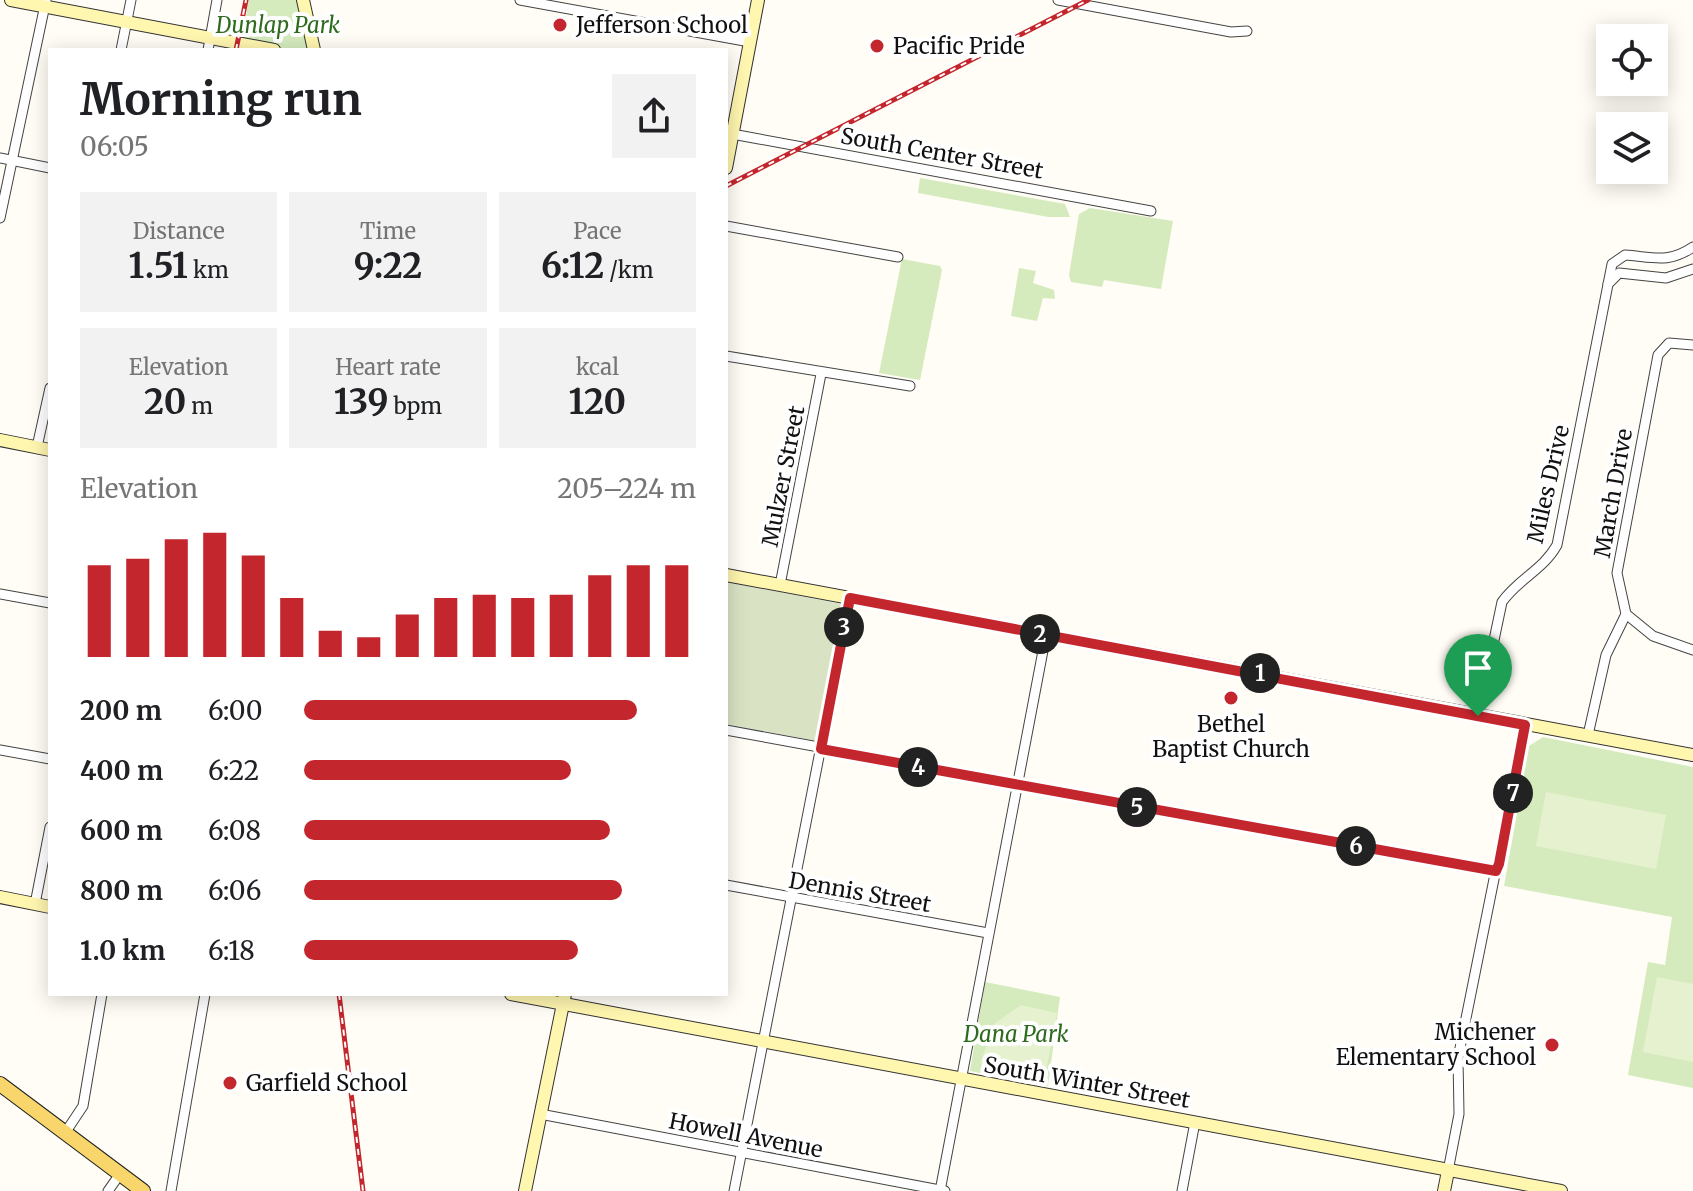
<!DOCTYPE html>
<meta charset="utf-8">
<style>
:root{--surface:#fff;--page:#f2f2f2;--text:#202124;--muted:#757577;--accent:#c4262e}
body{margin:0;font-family:Merriweather,serif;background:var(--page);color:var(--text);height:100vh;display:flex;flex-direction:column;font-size:30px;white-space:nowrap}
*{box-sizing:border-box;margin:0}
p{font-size:26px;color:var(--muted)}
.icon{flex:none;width:44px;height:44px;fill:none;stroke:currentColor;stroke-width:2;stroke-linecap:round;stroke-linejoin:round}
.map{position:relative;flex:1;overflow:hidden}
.sheet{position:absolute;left:48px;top:48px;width:680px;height:948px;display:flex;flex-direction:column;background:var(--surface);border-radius:0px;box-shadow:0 4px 20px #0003}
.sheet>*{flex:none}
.buttons{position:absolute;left:1596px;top:24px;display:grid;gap:16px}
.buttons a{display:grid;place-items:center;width:72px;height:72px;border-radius:0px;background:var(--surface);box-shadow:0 4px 20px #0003;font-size:40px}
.pin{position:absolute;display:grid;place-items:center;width:68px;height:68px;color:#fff;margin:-82px -34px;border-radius:50% 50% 50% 0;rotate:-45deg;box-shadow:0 0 8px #0007}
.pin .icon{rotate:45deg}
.km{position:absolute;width:40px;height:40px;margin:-20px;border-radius:50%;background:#222;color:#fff;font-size:22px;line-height:40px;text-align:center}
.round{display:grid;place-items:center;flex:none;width:84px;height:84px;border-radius:0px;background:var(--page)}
.summary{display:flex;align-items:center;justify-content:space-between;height:136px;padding:0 32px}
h1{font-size:44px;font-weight:700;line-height:60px}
.metrics{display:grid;grid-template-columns:repeat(3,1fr);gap:12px;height:136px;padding:8px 32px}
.metrics div{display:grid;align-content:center;border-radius:0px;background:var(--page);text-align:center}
.metrics b{font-size:34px;font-weight:700}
.metrics small{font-size:22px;font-weight:400}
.metrics p{font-size:22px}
.chart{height:224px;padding:16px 32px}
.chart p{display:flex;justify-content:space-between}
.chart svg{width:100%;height:144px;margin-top:8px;stroke:var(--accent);stroke-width:6}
ul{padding:0 32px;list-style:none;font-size:26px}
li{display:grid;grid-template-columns:128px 96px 1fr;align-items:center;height:60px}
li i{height:20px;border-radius:10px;background:var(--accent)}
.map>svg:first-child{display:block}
.green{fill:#d5ebbd}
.cemetery{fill:#d9e3c4}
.pitch{fill:#e6f2cf}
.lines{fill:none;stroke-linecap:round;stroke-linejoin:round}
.street-casing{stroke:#444;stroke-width:11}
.secondary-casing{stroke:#333;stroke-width:14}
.primary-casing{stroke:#222;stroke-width:16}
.street{stroke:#fff;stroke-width:9}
.secondary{stroke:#fff6b0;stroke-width:12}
.primary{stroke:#f9d66b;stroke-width:14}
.rail-casing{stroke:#c4262e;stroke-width:5}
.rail{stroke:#fff;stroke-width:2;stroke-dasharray:6;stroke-linecap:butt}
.route-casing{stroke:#fff;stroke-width:16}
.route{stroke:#c4262e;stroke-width:10}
.poi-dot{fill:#c4262e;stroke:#fff;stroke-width:3}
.labels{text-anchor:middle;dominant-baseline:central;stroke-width:8;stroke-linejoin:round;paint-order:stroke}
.park-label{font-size:22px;font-style:italic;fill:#2f6b1f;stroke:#fff}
.poi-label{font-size:22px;fill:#111;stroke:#fff;text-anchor:start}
.street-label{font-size:22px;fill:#111;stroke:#fff}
</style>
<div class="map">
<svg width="1693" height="1191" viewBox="0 0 1693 1191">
<rect width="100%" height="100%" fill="#fffdf5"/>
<g class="green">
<polygon points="248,0 303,0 314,50 274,50 243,45"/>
<polygon points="920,178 1065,204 1070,217 1048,217 918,193"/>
<polygon points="1090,208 1173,221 1161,289 1104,280 1102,287 1071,282 1069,275 1079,214"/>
<polygon points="902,259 940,266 942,270 920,380 879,373"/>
<polygon points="1019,268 1036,271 1033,283 1054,290 1055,299 1043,298 1037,321 1011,316"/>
<polygon points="1543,737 1693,767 1693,1088 1628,1075 1648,962 1665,965 1672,917 1504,886 1529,746"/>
<polygon points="985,982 1060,997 1048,1086 970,1071"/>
</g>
<polygon class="cemetery" points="726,582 842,604 816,741 726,724"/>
<g class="pitch">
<polygon points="1546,792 1666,815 1656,869 1536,846"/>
<polygon points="1657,977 1693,984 1693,1062 1643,1052"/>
<polygon points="1021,1005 1057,1013 1046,1071 1039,1075 980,1064 994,1024"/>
</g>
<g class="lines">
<defs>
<g id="street">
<polyline points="520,0 750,42"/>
<polyline points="1058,0 1231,32 1247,31"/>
<polyline points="121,50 131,0"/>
<polyline points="208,50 217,0"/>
<polyline points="732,134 1151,211"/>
<polyline points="0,158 50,168"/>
<polyline points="0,218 46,0"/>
<polyline points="726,226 898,257"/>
<polyline points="1608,284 1619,273 1666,278 1693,269"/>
<polyline points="726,356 910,386"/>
<polyline points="37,447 50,388"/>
<polyline points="780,585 821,374"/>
<polyline points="0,594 50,603"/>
<polyline points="1626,614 1653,636 1693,650"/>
<path d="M1478,716L1502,602C1518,579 1543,570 1557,545L1612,264L1625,255C1653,257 1668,264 1693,247"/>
<polyline points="726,730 1496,871"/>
<polyline points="1588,735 1606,655 1626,614 1617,573 1658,355 1669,343 1693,345"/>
<polyline points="0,750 50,759"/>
<polyline points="726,885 988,933"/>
<polyline points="35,904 50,827"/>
<polyline points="540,1114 945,1191"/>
<polyline points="65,1133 83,1106 102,994"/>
<polyline points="1448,1171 1459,1114 1458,1058 1525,725"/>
<polyline points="108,1191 120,1174"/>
<polyline points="171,1191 205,994"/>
<polyline points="734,1191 850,598"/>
<polyline points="940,1191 1046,635"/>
<polyline points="1182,1191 1195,1122"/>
</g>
<g id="secondary">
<polyline points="11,0 274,50"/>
<polyline points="303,0 314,50"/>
<polyline points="726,168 758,0"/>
<polyline points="0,440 50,450"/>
<polyline points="726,575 1693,755"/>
<polyline points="0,897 50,907"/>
<polyline points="511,994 1561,1191"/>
<polyline points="525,1191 565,994"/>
<polyline points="1444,1191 1448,1171"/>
</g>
<polyline id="primary" points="0,1084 143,1191"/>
</defs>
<use href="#street" class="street-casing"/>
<use href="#secondary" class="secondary-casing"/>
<use href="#primary" class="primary-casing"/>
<use href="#street" class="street"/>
<use href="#secondary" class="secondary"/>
<use href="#primary" class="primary"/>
<defs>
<g id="rail">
<polyline points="236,50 246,0"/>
<polyline points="726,186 1088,0"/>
<polyline points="339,994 363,1191"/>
</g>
</defs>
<use href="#rail" class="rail-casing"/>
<use href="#rail" class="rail"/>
</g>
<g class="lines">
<defs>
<polygon id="route" points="850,598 1525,725 1499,864 1496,871 821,749"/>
</defs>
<use href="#route" class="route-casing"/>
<use href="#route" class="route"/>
</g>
<g class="poi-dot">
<circle cx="560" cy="25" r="8"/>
<circle cx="877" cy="46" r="8"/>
<circle cx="1231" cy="698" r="8"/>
<circle cx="1552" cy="1045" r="8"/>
<circle cx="230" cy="1083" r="8"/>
</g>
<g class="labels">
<g class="park-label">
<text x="278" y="25">Dunlap Park</text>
<text x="1016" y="1034">Dana Park</text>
</g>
<g class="poi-label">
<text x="576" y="25">Jefferson School</text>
<text x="893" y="46">Pacific Pride</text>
<text x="1231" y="724" text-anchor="middle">Bethel<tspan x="1231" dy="25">Baptist Church</tspan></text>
<text x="1536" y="1032" text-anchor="end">Michener<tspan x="1536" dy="25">Elementary School</tspan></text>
<text x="246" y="1083">Garfield School</text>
</g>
<g class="street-label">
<text transform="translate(942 153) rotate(10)">South Center Street</text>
<text transform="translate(783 476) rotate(-79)">Mulzer Street</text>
<text transform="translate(1548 484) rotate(-77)">Miles Drive</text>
<text transform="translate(1613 493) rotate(-80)">March Drive</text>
<text transform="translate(860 892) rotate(10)">Dennis Street</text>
<text transform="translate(1087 1082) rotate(10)">South Winter Street</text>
<text transform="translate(746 1135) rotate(11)">Howell Avenue</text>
</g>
</g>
</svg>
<div class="buttons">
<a><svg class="icon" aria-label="locate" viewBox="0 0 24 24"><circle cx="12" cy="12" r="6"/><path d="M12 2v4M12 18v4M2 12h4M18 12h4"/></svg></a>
<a><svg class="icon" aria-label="layers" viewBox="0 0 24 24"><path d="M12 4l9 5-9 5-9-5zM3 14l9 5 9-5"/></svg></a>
</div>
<div class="pin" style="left:1478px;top:716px;background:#1e9e55"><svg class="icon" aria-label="arrive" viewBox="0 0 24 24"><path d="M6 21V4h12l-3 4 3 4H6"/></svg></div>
<b class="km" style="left:1260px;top:673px">1</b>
<b class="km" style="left:1040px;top:634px">2</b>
<b class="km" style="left:844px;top:627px">3</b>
<b class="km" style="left:918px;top:767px">4</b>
<b class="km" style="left:1137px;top:807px">5</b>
<b class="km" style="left:1356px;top:846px">6</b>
<b class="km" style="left:1513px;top:793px">7</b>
<section class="sheet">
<div class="summary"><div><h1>Morning run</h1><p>06:05</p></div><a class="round"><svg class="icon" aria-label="share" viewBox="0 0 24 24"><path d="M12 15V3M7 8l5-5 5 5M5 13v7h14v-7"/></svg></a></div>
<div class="metrics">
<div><p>Distance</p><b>1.51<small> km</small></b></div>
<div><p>Time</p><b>9:22</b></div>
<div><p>Pace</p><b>6:12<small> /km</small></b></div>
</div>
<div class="metrics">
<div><p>Elevation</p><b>20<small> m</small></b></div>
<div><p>Heart rate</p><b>139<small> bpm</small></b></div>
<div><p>kcal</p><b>120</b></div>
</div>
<div class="chart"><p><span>Elevation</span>205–224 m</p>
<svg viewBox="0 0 160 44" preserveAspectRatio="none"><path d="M5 44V16M15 44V14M25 44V8M35 44V6M45 44V13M55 44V26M65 44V36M75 44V38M85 44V31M95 44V26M105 44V25M115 44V26M125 44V25M135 44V19M145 44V16M155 44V16"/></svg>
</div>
<ul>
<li><b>200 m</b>6:00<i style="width:85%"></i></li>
<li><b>400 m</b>6:22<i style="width:68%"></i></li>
<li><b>600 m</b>6:08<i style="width:78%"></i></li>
<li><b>800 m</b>6:06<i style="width:81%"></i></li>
<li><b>1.0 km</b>6:18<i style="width:70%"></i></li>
</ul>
</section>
</div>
